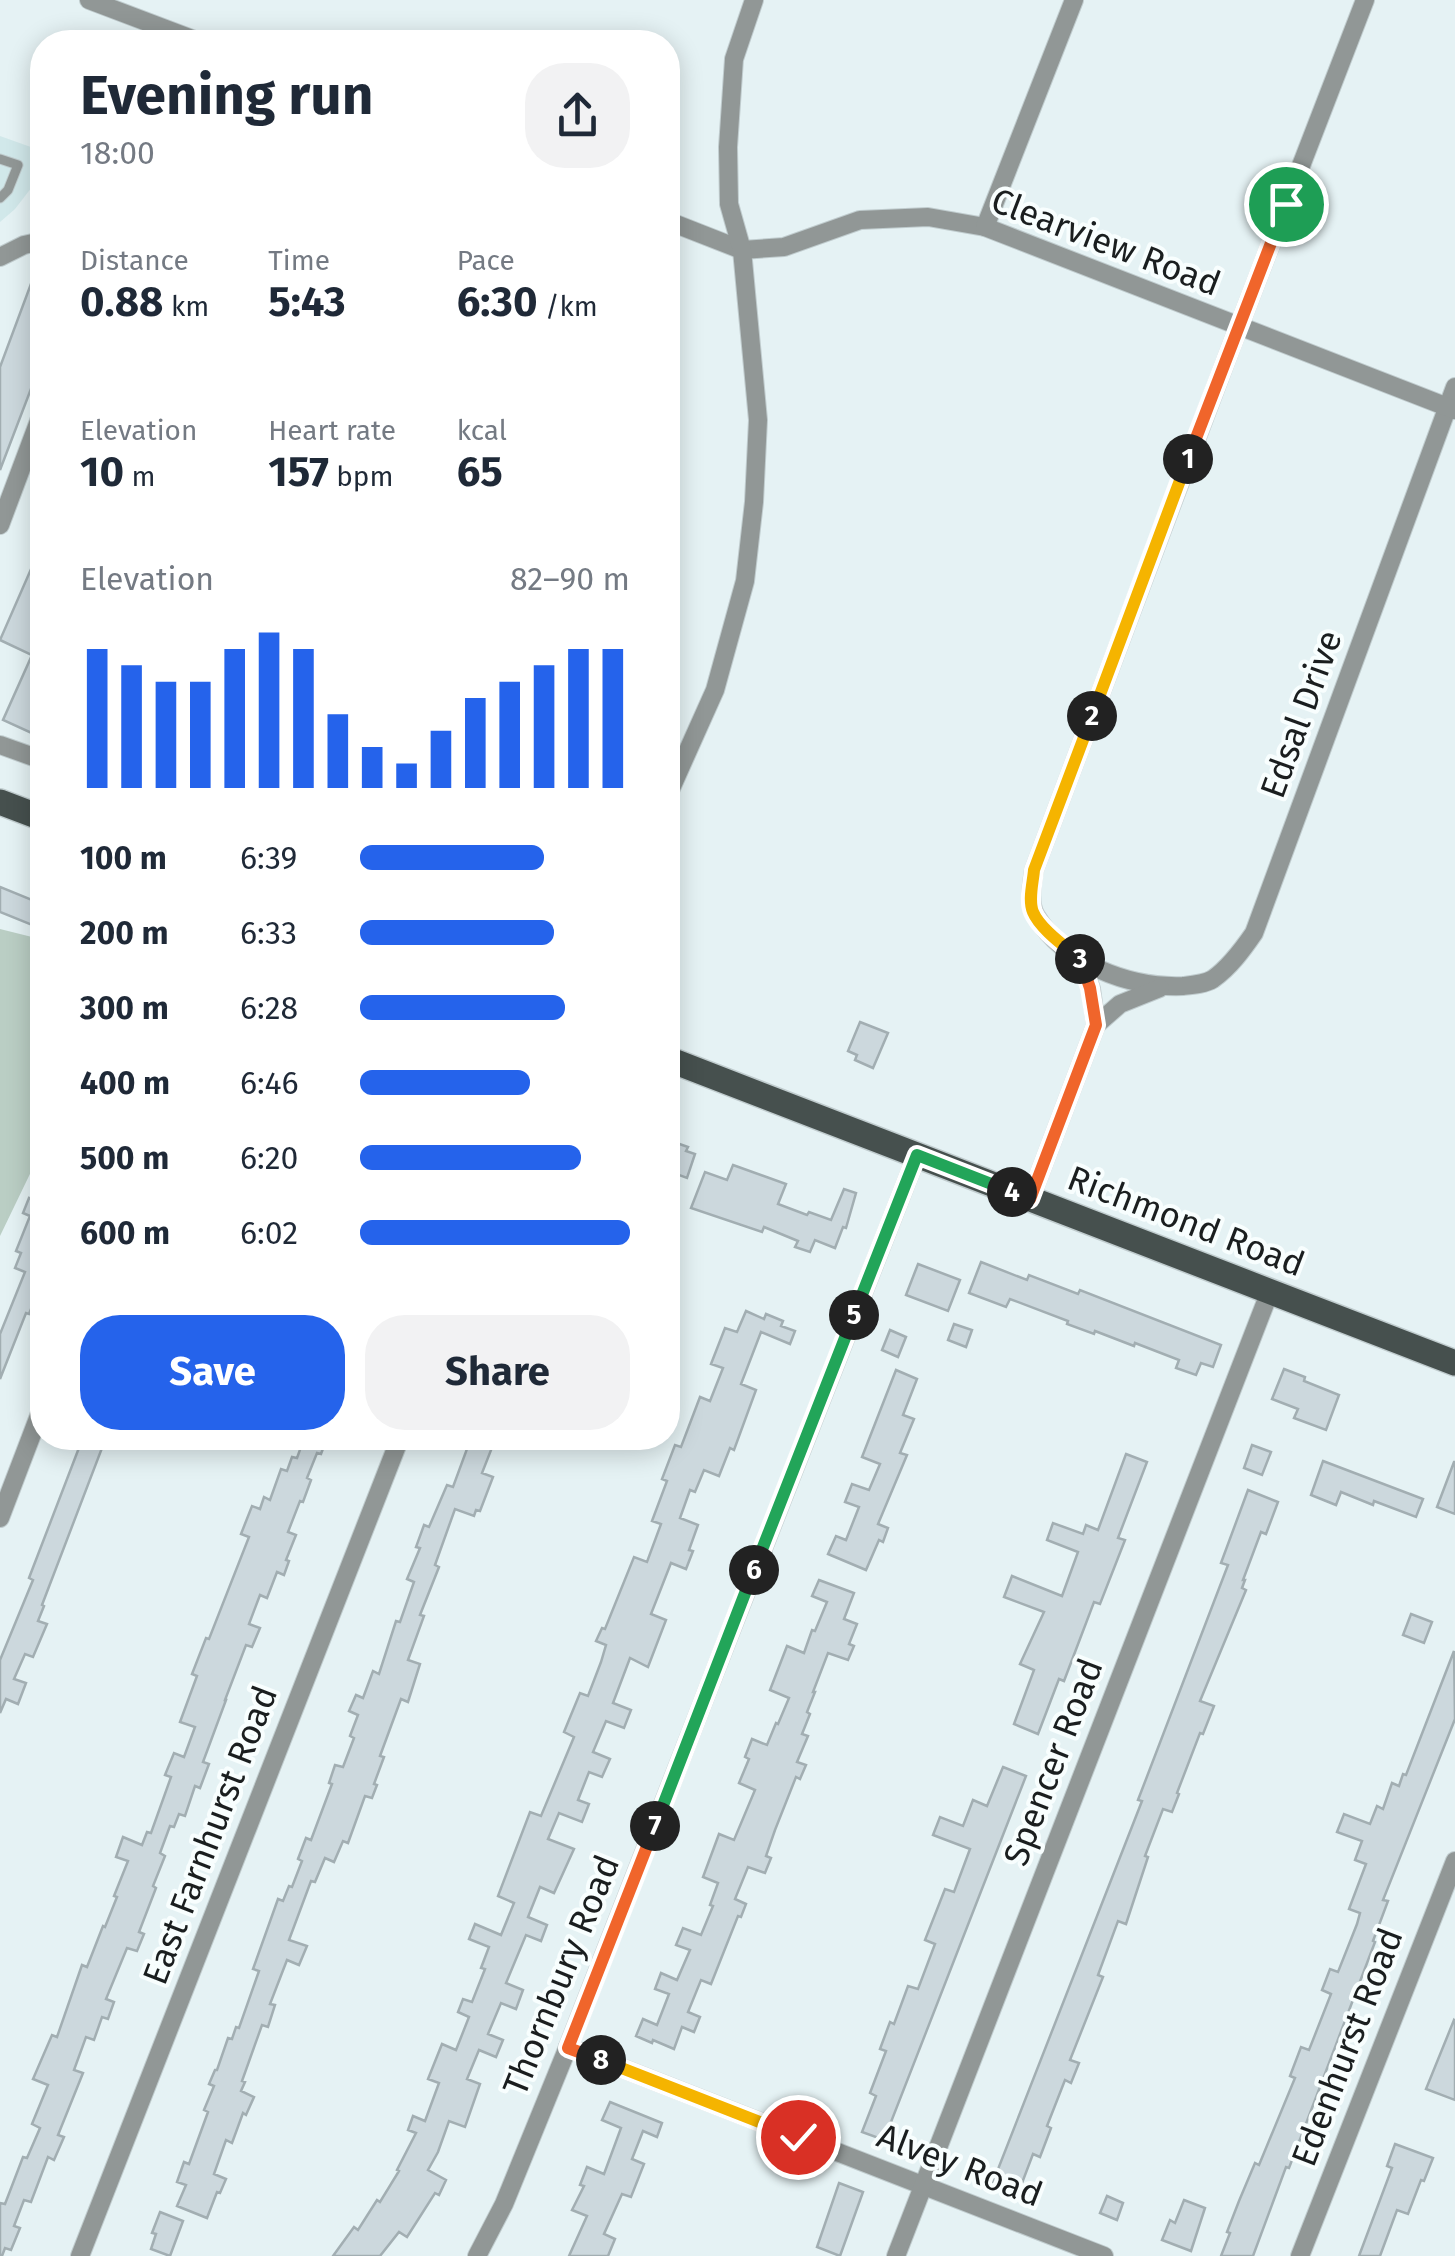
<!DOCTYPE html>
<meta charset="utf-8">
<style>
:root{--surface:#fff;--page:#f2f2f3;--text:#1f2937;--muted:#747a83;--accent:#2563eb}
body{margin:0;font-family:"Fira Sans",sans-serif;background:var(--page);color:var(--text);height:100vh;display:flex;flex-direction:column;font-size:38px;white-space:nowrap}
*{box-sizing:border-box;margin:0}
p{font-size:32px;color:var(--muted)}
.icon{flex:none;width:55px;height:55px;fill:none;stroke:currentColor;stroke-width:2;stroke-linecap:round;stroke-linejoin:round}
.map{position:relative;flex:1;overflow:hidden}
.panel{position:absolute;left:30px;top:30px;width:650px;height:1420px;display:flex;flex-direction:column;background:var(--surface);border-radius:40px;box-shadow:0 5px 25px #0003}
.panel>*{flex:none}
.pin{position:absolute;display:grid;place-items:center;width:85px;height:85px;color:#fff;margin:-42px;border:5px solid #fff;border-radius:50%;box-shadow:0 2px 10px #0007}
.km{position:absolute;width:50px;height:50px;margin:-25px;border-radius:50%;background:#222;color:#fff;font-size:28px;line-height:50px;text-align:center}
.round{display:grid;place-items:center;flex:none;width:105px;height:105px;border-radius:40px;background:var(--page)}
.headline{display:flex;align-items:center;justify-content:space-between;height:170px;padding:0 50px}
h1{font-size:55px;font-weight:700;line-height:75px}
.metrics{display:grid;grid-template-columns:repeat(3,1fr);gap:15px;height:170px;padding:10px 50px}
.metrics div{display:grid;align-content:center}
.metrics b{font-size:42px;font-weight:700}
.metrics small{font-size:28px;font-weight:400}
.metrics p{font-size:28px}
.chart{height:280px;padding:20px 50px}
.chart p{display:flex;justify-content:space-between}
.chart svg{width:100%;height:180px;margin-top:10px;stroke:var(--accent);stroke-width:6}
.action{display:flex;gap:20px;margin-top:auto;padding:20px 50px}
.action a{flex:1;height:115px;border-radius:40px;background:var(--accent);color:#fff;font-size:40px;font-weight:700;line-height:115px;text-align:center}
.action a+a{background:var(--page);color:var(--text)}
ul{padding:0 50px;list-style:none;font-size:32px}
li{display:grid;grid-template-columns:160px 120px 1fr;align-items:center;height:75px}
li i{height:25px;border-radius:12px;background:var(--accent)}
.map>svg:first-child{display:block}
.built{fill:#d1e8ea}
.green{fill:#bacec4}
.building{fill:#ccd8dd;stroke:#a2aeb2;stroke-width:2.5}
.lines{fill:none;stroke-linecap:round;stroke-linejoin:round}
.lane-casing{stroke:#c0ccce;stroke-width:11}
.street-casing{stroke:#c0ccce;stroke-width:20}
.primary-casing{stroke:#c0ccce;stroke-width:28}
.lane{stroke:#919796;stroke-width:9}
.street{stroke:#919796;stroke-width:18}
.primary{stroke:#46504e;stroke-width:25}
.split-1-casing{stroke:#fff;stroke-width:20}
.split-2-casing{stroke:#fff;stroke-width:20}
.split-3-casing{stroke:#fff;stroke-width:20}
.split-4-casing{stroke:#fff;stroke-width:20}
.split-5-casing{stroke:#fff;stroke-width:20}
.split-6-casing{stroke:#fff;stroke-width:20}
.split-7-casing{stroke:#fff;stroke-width:20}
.split-8-casing{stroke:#fff;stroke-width:20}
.split-9-casing{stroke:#fff;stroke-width:20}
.split-1{stroke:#f0652b;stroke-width:12}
.split-2{stroke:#f5b400;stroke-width:12}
.split-3{stroke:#f5b400;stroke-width:12}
.split-4{stroke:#f0652b;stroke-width:12}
.split-5{stroke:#22a559;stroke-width:12}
.split-6{stroke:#22a559;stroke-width:12}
.split-7{stroke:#22a559;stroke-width:12}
.split-8{stroke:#f0652b;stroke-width:12}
.split-9{stroke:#f5b400;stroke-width:12}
.labels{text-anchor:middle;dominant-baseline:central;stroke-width:8;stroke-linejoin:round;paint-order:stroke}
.street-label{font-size:35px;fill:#1a1e1f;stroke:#f8fefe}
</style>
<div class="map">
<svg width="1455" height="2256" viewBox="0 0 1455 2256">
<rect width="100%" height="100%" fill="#e5f2f4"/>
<polygon class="built" points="0,136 42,151 42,174 15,209 0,222"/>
<polygon class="green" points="0,929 32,937 42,946 42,980 35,1000 37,1034 42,1036 42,1149 0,1236"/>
<g class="building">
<polygon points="41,257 42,360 0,470 0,367"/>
<polygon points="42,544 42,719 36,735 3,720 32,655 0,640"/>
<polygon points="0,887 42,904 42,929 0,912"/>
<polygon points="860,1022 888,1033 873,1068 855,1060 857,1055 848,1051"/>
<polygon points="671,1141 688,1147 686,1151 695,1154 687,1178 668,1171 668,1151"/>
<polygon points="733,1165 786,1184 778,1204 807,1215 809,1212 831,1220 844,1189 856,1193 846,1228 843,1227 835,1248 815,1240 810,1252 795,1247 798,1241 764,1227 762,1232 691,1208 705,1172 727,1180"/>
<polygon points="42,1187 42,1281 29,1314 26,1313 0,1379 0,1334 25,1272 15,1268 21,1253 16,1251 30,1216 23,1213 29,1198 36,1201"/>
<polygon points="981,1262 1027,1280 1029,1275 1078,1294 1080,1290 1221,1345 1213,1367 1201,1363 1196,1375 1176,1368 1179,1360 1135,1343 1134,1346 1095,1331 1094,1334 1067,1324 1068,1321 1010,1299 1006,1307 969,1293"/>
<polygon points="918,1264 960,1280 948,1311 906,1295"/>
<polygon points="746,1311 764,1319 766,1314 783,1321 781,1326 795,1331 790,1344 761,1332 741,1384 756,1390 734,1450 730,1448 719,1476 704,1470 695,1492 690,1490 680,1518 698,1525 689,1550 693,1551 686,1569 671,1563 651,1614 666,1620 648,1667 630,1658 613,1703 631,1710 624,1728 606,1721 593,1752 610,1759 602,1777 589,1772 578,1800 589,1804 582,1822 559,1813 548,1839 574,1849 554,1893 540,1887 528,1917 547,1925 541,1941 526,1935 506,1983 523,1990 516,2009 501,2003 488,2034 503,2040 496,2057 479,2050 467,2079 480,2084 465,2127 449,2121 438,2152 428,2170 446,2180 439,2195 435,2193 407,2237 399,2232 380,2256 333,2256 354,2227 358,2230 377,2200 380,2202 399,2171 397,2170 416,2133 408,2130 413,2116 425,2121 439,2083 428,2079 442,2044 456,2050 469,2017 458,2012 463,1999 472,2002 485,1969 481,1968 489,1947 469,1939 475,1924 501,1935 514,1903 498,1896 530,1812 541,1816 574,1737 564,1732 580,1693 588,1696 601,1662 606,1645 596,1641 602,1628 605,1629 634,1557 647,1562 661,1524 652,1521 667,1481 662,1479 675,1445 681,1447 700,1397 710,1401 723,1368 711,1364 725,1328 737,1332"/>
<polygon points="954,1324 972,1330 966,1347 948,1340"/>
<polygon points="890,1330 906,1337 898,1357 882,1350"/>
<polygon points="1284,1369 1305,1377 1304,1381 1339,1395 1326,1430 1294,1418 1298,1409 1272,1399"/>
<polygon points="896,1370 917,1379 903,1415 914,1419 900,1453 907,1455 878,1524 888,1528 883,1542 879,1540 866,1570 828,1554 836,1536 846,1540 859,1507 845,1502 852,1484 869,1490 880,1464 862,1457"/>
<polygon points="279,1438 327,1438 321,1454 317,1453 307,1478 311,1480 303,1502 300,1501 288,1532 296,1535 286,1560 289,1561 284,1575 277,1572 267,1598 260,1595 249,1624 260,1628 252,1647 246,1645 225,1700 226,1700 203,1762 209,1764 200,1788 195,1786 185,1816 179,1814 174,1827 170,1826 160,1853 165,1856 153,1886 156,1888 139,1932 144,1934 137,1951 127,1948 106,1999 114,2002 108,2019 102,2017 94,2040 86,2037 74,2070 83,2073 58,2135 64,2137 54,2160 48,2157 31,2202 24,2200 14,2226 20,2228 11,2250 5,2248 2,2256 0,2256 0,2203 5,2204 23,2157 27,2158 40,2128 32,2124 48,2085 33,2079 52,2035 57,2037 82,1965 87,1967 103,1926 105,1927 117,1897 114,1896 128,1861 116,1857 123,1837 142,1845 147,1832 151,1833 171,1777 165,1775 174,1753 184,1757 195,1727 180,1722 197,1676 192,1674 206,1638 209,1639 249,1537 241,1534 252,1506 260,1509 264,1497 270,1500 281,1469 287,1471 292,1457 297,1458 301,1447 279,1439"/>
<polygon points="471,1438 488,1438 486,1442 493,1445 482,1473 493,1477 480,1511 476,1510 474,1516 455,1509 435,1565 439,1567 420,1615 424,1616 408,1660 420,1664 408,1702 401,1699 380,1756 384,1757 374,1784 377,1785 372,1798 365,1796 348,1843 343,1841 334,1862 325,1858 315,1882 311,1881 289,1940 307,1946 299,1965 287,1960 270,2004 275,2005 268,2027 262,2025 242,2081 245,2082 241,2091 254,2097 246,2115 243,2113 232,2143 226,2140 214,2174 226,2179 220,2193 217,2192 207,2218 177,2206 186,2185 177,2182 184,2162 189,2164 208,2112 204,2110 214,2086 209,2084 215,2070 217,2070 228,2038 232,2039 236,2027 239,2028 259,1971 253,1969 278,1899 283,1901 289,1886 292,1887 302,1861 298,1859 306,1838 311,1840 332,1784 329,1783 335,1765 343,1767 354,1738 350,1736 358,1715 349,1711 356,1695 363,1698 373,1671 379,1674 396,1621 400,1622 414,1582 407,1579 420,1548 416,1547 424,1525 429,1527 447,1485 453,1487"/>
<polygon points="82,1440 102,1448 42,1605 44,1606 38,1621 47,1624 33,1657 25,1654 14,1679 26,1683 18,1704 6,1699 0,1713 0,1660 33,1580 29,1578"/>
<polygon points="1252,1445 1271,1452 1262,1475 1244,1468"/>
<polygon points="1126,1454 1147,1462 1118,1538 1125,1540 1100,1604 1094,1602 1064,1681 1059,1679 1038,1734 1014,1724 1034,1670 1020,1664 1044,1612 1004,1597 1012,1576 1062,1596 1078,1552 1047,1540 1053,1523 1083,1534 1086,1525 1098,1530"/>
<polygon points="1323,1461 1423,1499 1416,1517 1374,1501 1373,1505 1341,1492 1336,1505 1311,1495"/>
<polygon points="1454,1462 1455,1462 1455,1514 1437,1507"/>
<polygon points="1248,1490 1278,1502 1266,1534 1261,1532 1243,1580 1245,1580 1242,1588 1246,1590 1200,1701 1214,1706 1203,1734 1200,1733 1177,1793 1179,1794 1172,1812 1163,1809 1145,1856 1148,1857 1126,1924 1118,1921 1098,1975 1103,1977 1070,2060 1079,2063 1071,2083 1065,2080 1047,2126 1051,2128 1040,2157 1033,2154 1019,2191 993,2182 1142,1801 1138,1800 1228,1565 1221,1563"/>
<polygon points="819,1580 854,1593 844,1619 857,1624 849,1644 854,1646 848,1660 828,1653 813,1692 815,1692 807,1712 810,1714 802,1734 808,1736 797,1762 806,1765 800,1779 796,1777 775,1830 766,1856 771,1858 765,1873 748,1867 735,1899 746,1904 741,1917 738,1916 711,1984 701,1980 688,2012 700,2017 694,2032 682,2027 674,2049 653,2040 652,2043 636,2036 643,2019 657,2025 669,1994 655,1989 661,1973 677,1980 690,1950 676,1945 683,1928 701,1935 713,1906 710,1905 718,1883 703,1877 719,1834 734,1840 755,1790 739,1783 749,1759 745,1757 752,1739 767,1745 776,1723 778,1724 789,1698 770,1690 787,1646 804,1653 812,1630 815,1631 827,1602 812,1596"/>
<polygon points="1411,1614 1432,1622 1424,1643 1403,1635"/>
<polygon points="1454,1651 1455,1719 1383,1900 1388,1901 1373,1941 1375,1942 1304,2129 1289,2168 1286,2167 1253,2256 1221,2256 1230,2233 1227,2232 1239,2201 1255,2163 1259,2165 1295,2078 1290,2076 1301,2047 1309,2050 1331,1994 1322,1990 1330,1969 1338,1972 1357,1924 1360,1913 1349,1909 1366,1864 1355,1860 1362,1841 1337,1832 1344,1814 1370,1824 1377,1806 1383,1809 1392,1783 1399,1786 1403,1774 1406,1775"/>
<polygon points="1003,1767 1026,1776 884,2140 862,2132 876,2096 870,2093 886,2051 880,2049 890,2022 894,2024 908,1986 918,1989 935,1944 925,1940 945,1889 954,1892 970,1849 933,1835 940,1817 963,1826 973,1800 987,1806"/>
<polygon points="1454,2020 1455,2021 1455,2100 1426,2089"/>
<polygon points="610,2102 662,2123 657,2137 643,2131 632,2159 644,2164 631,2197 622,2194 604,2234 615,2239 608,2256 569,2256 587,2216 572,2210 584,2186 580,2185 587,2167 604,2174 621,2128 602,2120"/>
<polygon points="1395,2144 1433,2158 1424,2181 1421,2180 1408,2214 1397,2210 1380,2256 1359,2256 1392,2168 1387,2166"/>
<polygon points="839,2183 863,2192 840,2256 817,2247"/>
<polygon points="1107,2196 1123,2203 1117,2220 1100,2213"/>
<polygon points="1184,2200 1205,2208 1191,2251 1162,2240 1170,2220 1175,2223"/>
<polygon points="160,2212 183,2221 170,2256 151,2249 156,2234 152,2233"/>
</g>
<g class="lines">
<defs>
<polyline id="lane" points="0,159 18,165 8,190 0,198"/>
<g id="street">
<polyline points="89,0 200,42"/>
<path d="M1365,0L1231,347L1034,870C1032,884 1028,903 1036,916C1065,964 1129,988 1183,986C1193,985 1205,984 1213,979C1230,967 1243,949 1254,933L1455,387"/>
<polyline points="668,221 742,250 784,247 860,220 928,217 985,227 1455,410"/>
<polyline points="985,227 1074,0"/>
<polyline points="0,257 24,245 42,241"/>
<polyline points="0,525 42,413"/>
<polyline points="0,745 42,760"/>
<polyline points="668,795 715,690 745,581 754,502 758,420 742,250 729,204 728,147 734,59 754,0"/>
<polyline points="1096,1025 1120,1004 1160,988"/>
<polyline points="1030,1199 1096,1025 1091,989 1080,959"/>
<polyline points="0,1518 42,1408"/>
<polyline points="568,2047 1104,2256"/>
<polyline points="80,2256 400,1438"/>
<polyline points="477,2256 504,2204 568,2047 917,1155"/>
<polyline points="896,2256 1270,1291"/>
<polyline points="1300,2256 1455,1861"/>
</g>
<g id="primary">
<polyline points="0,802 42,818"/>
<polyline points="668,1059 1455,1363"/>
</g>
</defs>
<use href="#lane" class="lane-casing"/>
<use href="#street" class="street-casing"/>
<use href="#primary" class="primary-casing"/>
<use href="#lane" class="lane"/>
<use href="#street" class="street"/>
<use href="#primary" class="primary"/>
</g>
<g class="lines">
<defs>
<polyline id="split-1" points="1188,459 1286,204"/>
<polyline id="split-2" points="1092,716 1188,459"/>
<path id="split-3" d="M1080,959C1066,947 1040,929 1033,912C1028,900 1033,883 1034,870L1092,716"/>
<polyline id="split-4" points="1012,1192 1030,1199 1096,1025 1090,988 1080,959"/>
<polyline id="split-5" points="854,1315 917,1155 1012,1192"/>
<polyline id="split-6" points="754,1570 854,1315"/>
<polyline id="split-7" points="655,1826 754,1570"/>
<polyline id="split-8" points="601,2060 568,2048 655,1826"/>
<polyline id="split-9" points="601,2060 798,2137"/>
</defs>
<use href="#split-1" class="split-1-casing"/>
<use href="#split-2" class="split-2-casing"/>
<use href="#split-3" class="split-3-casing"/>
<use href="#split-4" class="split-4-casing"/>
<use href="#split-5" class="split-5-casing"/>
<use href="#split-6" class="split-6-casing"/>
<use href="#split-7" class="split-7-casing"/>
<use href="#split-8" class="split-8-casing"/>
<use href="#split-9" class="split-9-casing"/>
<use href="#split-1" class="split-1"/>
<use href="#split-2" class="split-2"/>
<use href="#split-3" class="split-3"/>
<use href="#split-4" class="split-4"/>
<use href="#split-5" class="split-5"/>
<use href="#split-6" class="split-6"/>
<use href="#split-7" class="split-7"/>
<use href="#split-8" class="split-8"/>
<use href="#split-9" class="split-9"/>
</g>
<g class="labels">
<g class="street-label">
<text transform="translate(1106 242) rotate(21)">Clearview Road</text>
<text transform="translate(1301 714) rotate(-70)">Edsal Drive</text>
<text transform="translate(1186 1221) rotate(21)">Richmond Road</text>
<text transform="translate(1053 1762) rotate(-69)">Spencer Road</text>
<text transform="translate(210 1835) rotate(-69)">East Farnhurst Road</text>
<text transform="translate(561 1975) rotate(-68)">Thornbury Road</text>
<text transform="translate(1347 2047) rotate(-69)">Edenhurst Road</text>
<text transform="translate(960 2165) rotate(21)">Alvey Road</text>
</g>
</g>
</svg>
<div class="pin" style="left:1286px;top:204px;background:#1e9e55"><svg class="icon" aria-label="arrive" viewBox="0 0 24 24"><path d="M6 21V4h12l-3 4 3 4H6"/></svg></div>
<div class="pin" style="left:798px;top:2137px;background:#d93025"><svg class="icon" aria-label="check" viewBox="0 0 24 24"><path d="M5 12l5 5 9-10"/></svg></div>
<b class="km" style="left:1188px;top:459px">1</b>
<b class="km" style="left:1092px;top:716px">2</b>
<b class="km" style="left:1080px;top:959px">3</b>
<b class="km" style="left:1012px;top:1192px">4</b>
<b class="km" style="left:854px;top:1315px">5</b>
<b class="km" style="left:754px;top:1570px">6</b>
<b class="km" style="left:655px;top:1826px">7</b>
<b class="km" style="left:601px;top:2060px">8</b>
<section class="panel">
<div class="headline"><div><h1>Evening run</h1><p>18:00</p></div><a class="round"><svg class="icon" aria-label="share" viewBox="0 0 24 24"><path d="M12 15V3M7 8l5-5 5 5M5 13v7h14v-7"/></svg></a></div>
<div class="metrics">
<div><p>Distance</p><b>0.88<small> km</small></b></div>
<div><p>Time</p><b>5:43</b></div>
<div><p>Pace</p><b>6:30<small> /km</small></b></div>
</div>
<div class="metrics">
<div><p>Elevation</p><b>10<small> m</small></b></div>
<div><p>Heart rate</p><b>157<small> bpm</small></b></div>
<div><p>kcal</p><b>65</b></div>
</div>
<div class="chart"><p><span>Elevation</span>82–90 m</p>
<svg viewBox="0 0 160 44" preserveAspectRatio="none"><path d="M5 44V10M15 44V14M25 44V18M35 44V18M45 44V10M55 44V6M65 44V10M75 44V26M85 44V34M95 44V38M105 44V30M115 44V22M125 44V18M135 44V14M145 44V10M155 44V10"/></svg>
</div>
<ul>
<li><b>100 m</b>6:39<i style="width:68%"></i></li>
<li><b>200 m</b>6:33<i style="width:72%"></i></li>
<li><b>300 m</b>6:28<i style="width:76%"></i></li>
<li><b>400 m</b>6:46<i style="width:63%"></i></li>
<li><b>500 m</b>6:20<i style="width:82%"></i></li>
<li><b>600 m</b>6:02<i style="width:100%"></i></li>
</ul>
<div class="action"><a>Save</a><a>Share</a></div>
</section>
</div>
